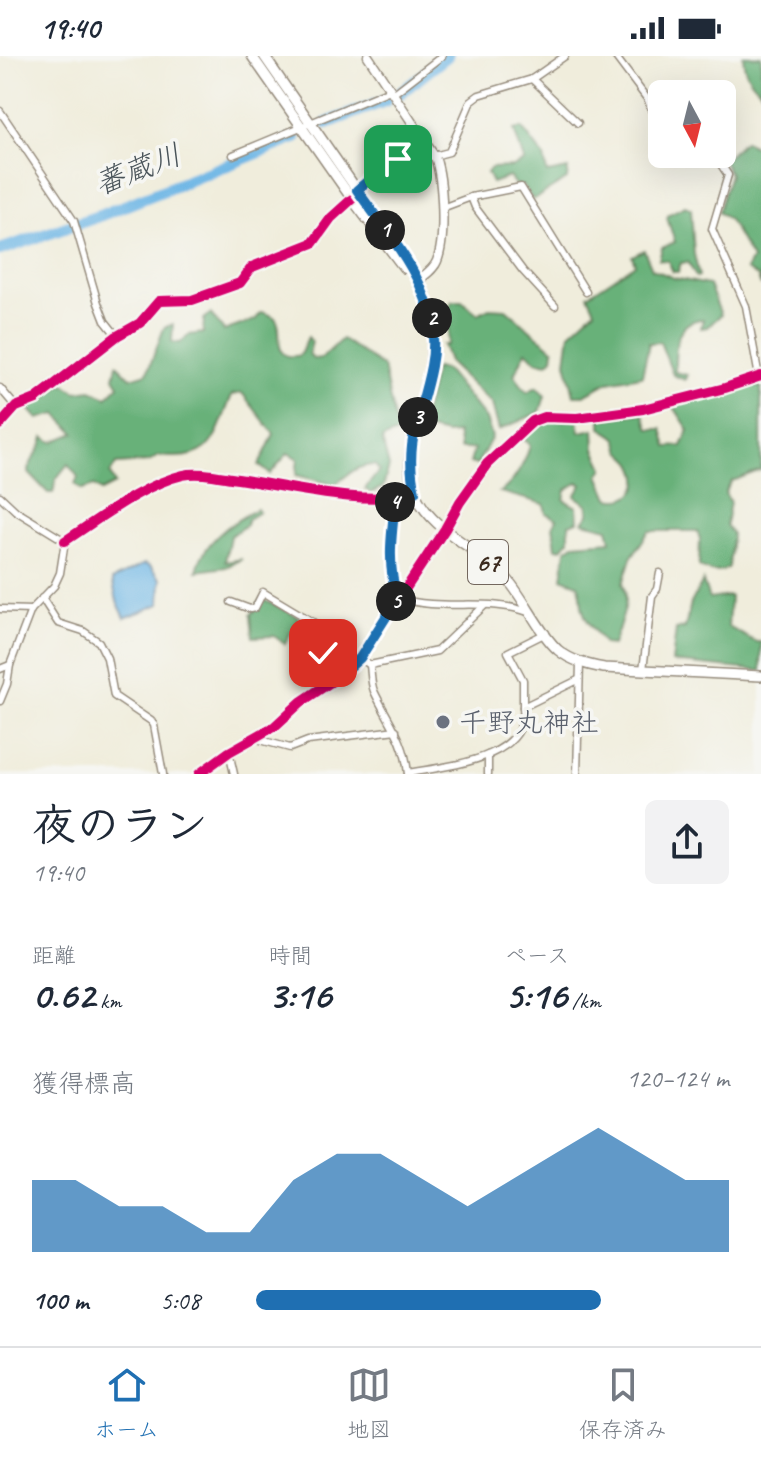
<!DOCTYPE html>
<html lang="ja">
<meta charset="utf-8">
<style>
:root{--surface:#fff;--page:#f2f2f3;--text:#1f2937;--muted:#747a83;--line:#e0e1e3;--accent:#1f6fb2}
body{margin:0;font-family:Caveat,"Klee One",sans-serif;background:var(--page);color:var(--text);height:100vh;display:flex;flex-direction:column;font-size:30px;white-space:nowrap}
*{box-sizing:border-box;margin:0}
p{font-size:26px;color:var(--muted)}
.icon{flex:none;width:44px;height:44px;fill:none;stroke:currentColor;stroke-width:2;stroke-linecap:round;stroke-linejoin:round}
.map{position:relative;height:718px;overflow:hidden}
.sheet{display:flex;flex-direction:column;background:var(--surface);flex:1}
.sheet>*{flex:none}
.needle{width:52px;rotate:173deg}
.fabs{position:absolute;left:648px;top:24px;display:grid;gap:16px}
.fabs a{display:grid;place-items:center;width:88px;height:88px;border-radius:12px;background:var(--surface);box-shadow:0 8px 32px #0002;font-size:40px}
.pin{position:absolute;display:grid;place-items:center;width:68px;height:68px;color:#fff;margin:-34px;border-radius:16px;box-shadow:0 4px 12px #0006}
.km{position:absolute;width:40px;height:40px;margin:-20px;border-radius:50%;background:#222;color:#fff;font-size:22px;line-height:40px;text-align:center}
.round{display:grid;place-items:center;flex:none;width:84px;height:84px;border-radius:12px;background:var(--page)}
.head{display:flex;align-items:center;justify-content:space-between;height:136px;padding:0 32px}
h1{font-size:44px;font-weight:800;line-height:60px}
.figures{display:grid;grid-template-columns:repeat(3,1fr);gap:12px;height:136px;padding:8px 32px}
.figures div{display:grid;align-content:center}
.figures b{font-size:40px;font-weight:800}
.figures small{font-size:22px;font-weight:400}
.figures p{font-size:22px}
.chart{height:224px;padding:16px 32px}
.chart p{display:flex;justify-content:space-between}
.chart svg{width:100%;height:144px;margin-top:8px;fill:var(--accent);opacity:.7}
ul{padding:0 32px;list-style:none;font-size:26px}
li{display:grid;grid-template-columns:128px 96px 1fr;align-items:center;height:60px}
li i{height:20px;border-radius:10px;background:var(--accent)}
.status{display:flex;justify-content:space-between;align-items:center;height:56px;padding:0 40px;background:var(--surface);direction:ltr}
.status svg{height:22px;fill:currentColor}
.tabs{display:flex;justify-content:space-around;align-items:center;height:112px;border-top:2px solid var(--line);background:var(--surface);font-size:22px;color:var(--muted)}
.tabs a{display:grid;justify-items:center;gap:4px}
.tabs .on{color:var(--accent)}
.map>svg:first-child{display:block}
.forest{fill:#68b179;stroke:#526e4c;stroke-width:2}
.water{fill:#6db6e5;stroke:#547082;stroke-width:2}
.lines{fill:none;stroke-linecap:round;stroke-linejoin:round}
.river{stroke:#6db6e5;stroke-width:12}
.street-casing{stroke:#968c7d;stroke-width:9}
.secondary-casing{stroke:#968c7d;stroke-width:11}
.primary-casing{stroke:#968c7d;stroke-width:12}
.street{stroke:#fff;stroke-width:6}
.secondary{stroke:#fff;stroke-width:8}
.primary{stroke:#fff;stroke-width:9}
.cycleway-casing{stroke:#f6f6f2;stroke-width:15}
.cycleway{stroke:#d6006c;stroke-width:10}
.route-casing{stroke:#fff;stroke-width:16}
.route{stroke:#1f6fb2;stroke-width:10}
.worship-dot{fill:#6b7280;stroke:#f6f6f2;stroke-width:3}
.labels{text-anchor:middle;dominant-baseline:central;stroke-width:7;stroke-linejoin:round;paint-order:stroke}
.shield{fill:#f6f6f2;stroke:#73675e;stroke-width:2}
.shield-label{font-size:26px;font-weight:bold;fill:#3b2a1e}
.worship-label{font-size:28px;fill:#5b616d;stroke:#f6f6f2;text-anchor:start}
.water-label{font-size:30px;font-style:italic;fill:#4a545a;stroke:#f6f6f2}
</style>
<div class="status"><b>19:40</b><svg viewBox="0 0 49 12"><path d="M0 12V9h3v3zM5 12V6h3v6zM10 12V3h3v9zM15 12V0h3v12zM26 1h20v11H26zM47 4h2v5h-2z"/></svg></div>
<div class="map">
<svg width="761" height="718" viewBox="0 0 761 718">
<rect width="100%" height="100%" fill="#f6f6f2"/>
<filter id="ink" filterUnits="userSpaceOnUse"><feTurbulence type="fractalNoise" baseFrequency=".0125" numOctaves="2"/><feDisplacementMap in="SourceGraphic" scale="16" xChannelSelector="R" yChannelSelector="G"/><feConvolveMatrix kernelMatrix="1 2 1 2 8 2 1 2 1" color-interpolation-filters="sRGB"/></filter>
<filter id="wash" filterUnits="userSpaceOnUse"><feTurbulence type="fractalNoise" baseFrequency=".006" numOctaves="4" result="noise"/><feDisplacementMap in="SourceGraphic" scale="32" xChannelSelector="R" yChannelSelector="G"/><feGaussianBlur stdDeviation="1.8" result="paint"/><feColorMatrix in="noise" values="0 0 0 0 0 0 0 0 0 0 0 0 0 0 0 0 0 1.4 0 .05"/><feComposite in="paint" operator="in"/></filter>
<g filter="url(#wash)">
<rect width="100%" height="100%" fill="#f0eddc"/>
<g class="forest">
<path d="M743,0H761V35C749,24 744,16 743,0Z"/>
<polygon points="522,72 544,101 547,117 568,113 567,123 533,144 523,130 516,130 509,121 492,127 487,117 491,112 513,111 524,105 514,74"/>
<polygon points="744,85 761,93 761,230 758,221 746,214 752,203 729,164 718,156 730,118 723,105"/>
<polygon points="685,150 691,153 694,198 699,220 696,221 688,206 681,207 678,216 673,216 668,205 659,204 662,192 675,186 667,162 669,158"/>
<path d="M644,194L652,213L674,222L709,229L721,259L707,271L701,272L703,263C674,265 675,292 675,316L687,319L685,324L673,319L660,286L649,287L642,320L608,326L584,339H574L566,306L570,277L595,254L588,239L635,208L632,200Z"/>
<polygon points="452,245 462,245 478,258 489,252 506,253 554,294 553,302 548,307 537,305 526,295 514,319 527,336 537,331 545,340 540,356 499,374 492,348 450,308 443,289 448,289 449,253"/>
<path d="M262,256C265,257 273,260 275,262C286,274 268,307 300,299L308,281L312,286L309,297L313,303L322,302L342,283L383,311L397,377L382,383L389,411L383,431L371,437L365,433L379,415L375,409C357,409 348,418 335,429L296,419L298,403L288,397L270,418L259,409L274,378L242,337L232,339C214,383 214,407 158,400L149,406L116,408L110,418L115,428L101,435L94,430L82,434L75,428L78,421L68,408L56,423L53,437H48L29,417C29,402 42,396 44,381L53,386L75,377L57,358L38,363L28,352L43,343L63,327L76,336L91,334L107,341L119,329L114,321L117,308L131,322L147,317L164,272L173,268L172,286L180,287L189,279L203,277L204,263L211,258L224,275L255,264Z"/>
<polygon points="435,312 446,314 486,363 492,381 477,409 470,407 474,393 460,393 457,377 446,378 421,372"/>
<path d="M755,325L758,331L761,330V414L732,425L725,437L730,446L726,469L732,478L729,511C720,518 709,517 699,510L700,483L697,475H649L631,502L623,528C632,546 618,571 613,589L604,588C597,577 586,567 583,554C580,545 583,538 578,528L562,522L566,494L574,488L611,485L608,472L583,466L589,458L588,449L575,440L582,429L579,426L566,434L564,444L577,451L578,465L569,468V484L561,493L556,492L553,469L557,463L546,457L544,448L500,436C514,428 526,405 530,389L521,380C540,361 552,364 578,364L580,376L594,373L595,393L604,412L599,419L609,442C632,447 645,430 634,409C631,403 625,400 621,395C619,391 619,386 617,383C614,379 606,375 601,372V363L643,357L649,373H662L667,391L682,390L689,374L672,348Z"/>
<path d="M257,453L259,456L248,463L246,469L230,480L225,506L242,503L226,511L197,515C203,485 232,466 257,453Z"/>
<polygon points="703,525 709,543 730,540 728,571 756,586 761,586 761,615 672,606 676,573 685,572 691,547"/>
<polygon points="262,543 299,561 285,588 274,580 253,581 251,559"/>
</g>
<polygon class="water" points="144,508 150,510 161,523 160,548 125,562 117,545 112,524"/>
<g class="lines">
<g class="river">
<polyline points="399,38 447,0"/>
<polyline points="327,67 385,45"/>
<polyline points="0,194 99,160 295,82"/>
</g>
</g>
</g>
<g filter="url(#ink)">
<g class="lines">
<defs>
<g id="street">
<polyline points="615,0 648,44 656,66 662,73"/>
<polyline points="532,23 578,67"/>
<polyline points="393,38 442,0"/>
<polyline points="0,55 74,165 98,247 105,265 117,280"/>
<polyline points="714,98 728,119 712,173 746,250 759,321"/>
<polyline points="233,99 390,34"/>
<polyline points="357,134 389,107 398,103 418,104 449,96 471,45 479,39 532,23 565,0"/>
<polyline points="471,141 475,151 523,215 555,250"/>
<polyline points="442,152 471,141 521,131 586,236"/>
<polyline points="0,332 16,351"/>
<polyline points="0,369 16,351 36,343 117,280 140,267 159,245 192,244 240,227 252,211 313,187 331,162 352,143"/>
<polyline points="0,440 16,455 65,485 60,517 54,530 31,554 10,609 0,613"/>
<path d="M396,441C392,472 386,513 398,542C442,556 488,541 528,556"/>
<path d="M65,485C99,463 144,428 183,419C200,415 222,421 238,423C285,430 371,452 415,436"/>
<polyline points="42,542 58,567 83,575 99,586 107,602 114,640 151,665 154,669 163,718"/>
<polyline points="231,546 250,553 255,552 263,536 318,569 323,597 341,619"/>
<polyline points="0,553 31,554"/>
<polyline points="360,602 370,609 437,595 484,550"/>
<path d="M370,609C371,617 371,628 374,635C388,665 405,683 408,718"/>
<polyline points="643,614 652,540 657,533 660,517"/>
<polyline points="0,645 7,628 10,609"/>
<polyline points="523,651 523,624 508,596 546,577"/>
<polyline points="253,682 290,692 308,685 396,674"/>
<polyline points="229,696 234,718"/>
<polyline points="488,699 488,718"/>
<path d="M408,717C446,710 529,704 523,651L578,624"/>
<polyline points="199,718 229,696 275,670 301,646 341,619 360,602 445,473 460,446 487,408 533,365 544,361 577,362 643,353 725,332 761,320"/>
<polyline points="577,718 580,607"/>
</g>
<path id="secondary" d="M368,0L435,101C443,123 446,183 437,205C434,213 426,218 419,224"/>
<g id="primary">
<polyline points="252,0 352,143 404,212"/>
<path d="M264,0L411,212C445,265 432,308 417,365C411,389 405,413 415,437C432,477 481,492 508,524C525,544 540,578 558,594C571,605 588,609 604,612L761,620"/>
</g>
</defs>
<use href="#street" class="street-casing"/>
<use href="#secondary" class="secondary-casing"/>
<use href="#primary" class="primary-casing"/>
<use href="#street" class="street"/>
<use href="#secondary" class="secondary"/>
<use href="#primary" class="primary"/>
<defs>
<g id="cycleway">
<polyline points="0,369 16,351 36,343 117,280 140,267 159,245 192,244 240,227 252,211 313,187 331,162 352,143"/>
<path d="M65,485C99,463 144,428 183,419C200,415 222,421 238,423C285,430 371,452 415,436"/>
<polyline points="199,718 229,696 275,670 301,646 341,619 360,602 445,473 460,446 487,408 533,365 544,361 577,362 643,353 725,332 761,320"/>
</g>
</defs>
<use href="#cycleway" class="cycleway-casing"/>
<use href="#cycleway" class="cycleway"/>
</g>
</g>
<g class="lines" filter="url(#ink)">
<defs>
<path id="route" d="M323,597L341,619L360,602L398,542C386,513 392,472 396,441L415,436C403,386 422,358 431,310C445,240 394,187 357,134L389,107L398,103"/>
</defs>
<use href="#route" class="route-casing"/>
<use href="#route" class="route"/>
</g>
<circle class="worship-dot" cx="443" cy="666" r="8"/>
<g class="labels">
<rect class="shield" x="468" y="484" width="40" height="44" rx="6"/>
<g class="shield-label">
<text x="488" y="506">67</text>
</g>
<g class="worship-label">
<text x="459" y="666">千野丸神社</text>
</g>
<g class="water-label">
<text transform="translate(138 113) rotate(-21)">蕃蔵川</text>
</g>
</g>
</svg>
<div class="fabs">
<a><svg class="needle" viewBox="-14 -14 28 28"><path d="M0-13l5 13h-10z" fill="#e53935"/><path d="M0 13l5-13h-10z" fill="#747a83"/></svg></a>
</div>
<div class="pin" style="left:398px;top:103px;background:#1e9e55"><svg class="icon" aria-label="arrive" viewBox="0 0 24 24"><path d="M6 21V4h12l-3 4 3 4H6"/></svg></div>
<div class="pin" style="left:323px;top:597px;background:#d93025"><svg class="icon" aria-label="check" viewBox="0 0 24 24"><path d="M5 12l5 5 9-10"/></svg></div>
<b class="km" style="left:385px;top:174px">1</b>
<b class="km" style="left:432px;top:262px">2</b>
<b class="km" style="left:418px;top:361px">3</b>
<b class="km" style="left:395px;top:446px">4</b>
<b class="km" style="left:396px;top:545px">5</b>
</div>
<section class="sheet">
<div class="head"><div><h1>夜のラン</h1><p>19:40</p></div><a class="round"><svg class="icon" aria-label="share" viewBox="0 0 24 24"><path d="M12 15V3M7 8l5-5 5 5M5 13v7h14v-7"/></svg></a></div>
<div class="figures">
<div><p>距離</p><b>0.62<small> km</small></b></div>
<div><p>時間</p><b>3:16</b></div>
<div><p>ペース</p><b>5:16<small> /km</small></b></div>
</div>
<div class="chart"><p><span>獲得標高</span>120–124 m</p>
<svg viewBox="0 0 160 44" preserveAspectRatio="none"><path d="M0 44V22L10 22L20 30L30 30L40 38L50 38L60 22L70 14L80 14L90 22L100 30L110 22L120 14L130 6L140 14L150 22L160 22V44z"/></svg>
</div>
<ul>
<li><b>100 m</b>5:08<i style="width:73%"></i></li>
</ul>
</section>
<nav class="tabs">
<a class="on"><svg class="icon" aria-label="home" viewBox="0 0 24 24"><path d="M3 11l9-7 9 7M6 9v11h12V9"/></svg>ホーム</a>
<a><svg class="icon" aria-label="map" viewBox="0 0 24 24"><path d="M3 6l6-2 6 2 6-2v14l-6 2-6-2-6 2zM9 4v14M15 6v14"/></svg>地図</a>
<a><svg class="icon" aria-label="saved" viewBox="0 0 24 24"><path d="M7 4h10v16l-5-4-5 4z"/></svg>保存済み</a>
</nav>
